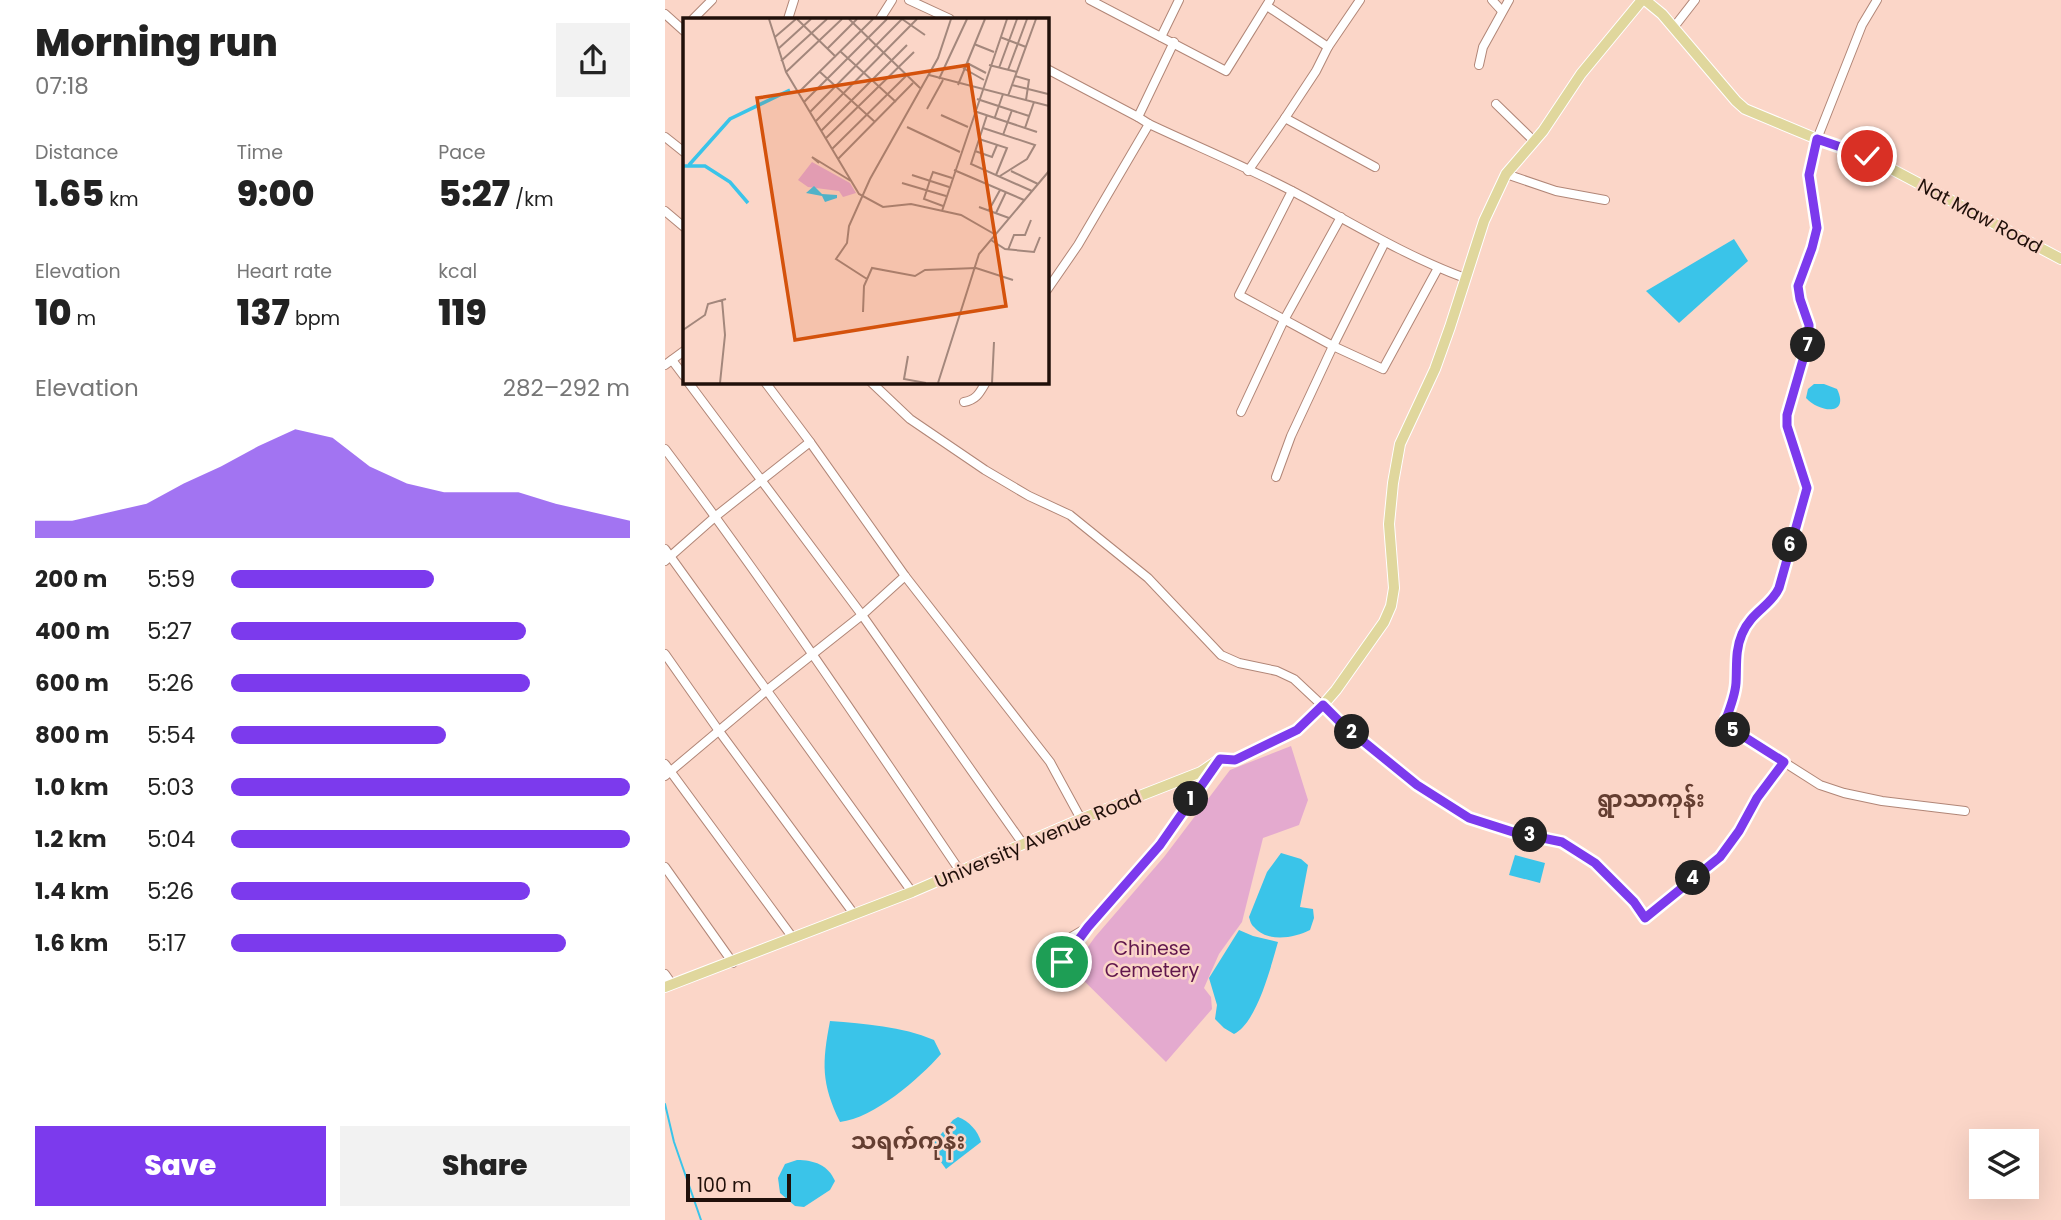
<!DOCTYPE html>
<meta charset="utf-8">
<style>
:root{--surface:#fff;--page:#f2f2f2;--text:#222;--muted:#767676;--accent:#7c3aed}
body{margin:0;font-family:Poppins,"Noto Sans Myanmar",sans-serif;background:var(--page);color:var(--text);height:100vh;display:flex;flex-direction:column;font-size:26px;white-space:nowrap}
*{box-sizing:border-box;margin:0}
p{font-size:23px;color:var(--muted)}
.icon{flex:none;width:38px;height:38px;fill:none;stroke:currentColor;stroke-width:2;stroke-linecap:round;stroke-linejoin:round}
.map{position:relative;flex:1;overflow:hidden}
.details{display:flex;flex-direction:column;background:var(--surface);width:665px}
.details>*{flex:none}
.tools{position:absolute;left:1304px;top:1129px;display:grid;gap:14px}
.tools a{display:grid;place-items:center;width:70px;height:70px;border-radius:0px;background:var(--surface);box-shadow:0 7px 28px #0002;font-size:35px}
.scale{position:absolute;left:21px;bottom:18px;width:105px;box-sizing:border-box;padding-left:7px;border:4px solid #20100a;border-top:0;font-size:19px;line-height:24px;white-space:nowrap;color:#20100a;-webkit-text-stroke:5px #fbd6c8;paint-order:stroke}
.pin{position:absolute;display:grid;place-items:center;width:60px;height:60px;color:#fff;margin:-30px;border:4px solid #fff;border-radius:50%;box-shadow:0 2px 7px #0007}
.km{position:absolute;width:35px;height:35px;margin:-18px;border-radius:50%;background:#222;color:#fff;font-size:19px;line-height:35px;text-align:center}
.round{display:grid;place-items:center;flex:none;width:74px;height:74px;border-radius:0px;background:var(--page)}
.overview{display:flex;align-items:center;justify-content:space-between;height:119px;padding:0 35px}
h1{font-size:38px;font-weight:800;line-height:52px}
.figures{display:grid;grid-template-columns:repeat(3,1fr);gap:10px;height:119px;padding:7px 35px}
.figures div{display:grid;align-content:center}
.figures b{font-size:35px;font-weight:800}
.figures small{font-size:19px;font-weight:400}
.figures p{font-size:19px}
.chart{height:196px;padding:14px 35px}
.chart p{display:flex;justify-content:space-between}
.chart svg{width:100%;height:126px;margin-top:7px;fill:var(--accent);opacity:.7}
.primary-button{display:flex;gap:14px;margin-top:auto;padding:14px 35px}
.primary-button a{flex:1;height:80px;border-radius:0px;background:var(--accent);color:#fff;font-size:28px;font-weight:800;line-height:80px;text-align:center}
.primary-button a+a{background:var(--page);color:var(--text)}
ul{padding:0 35px;list-style:none;font-size:23px}
li{display:grid;grid-template-columns:112px 84px 1fr;align-items:center;height:52px}
li i{height:18px;border-radius:9px;background:var(--accent)}
main{display:flex;flex:1;min-height:0}
.map>svg:first-child{display:block}
.green{fill:#e4aacf}
.water{fill:#3ac4e9}
.lines{fill:none;stroke-linecap:round;stroke-linejoin:round}
.stream{stroke:#3ac4e9;stroke-width:2}
.minor-casing{stroke:#b18677;stroke-width:10}
.major-casing{stroke:#fff;stroke-width:12}
.minor{stroke:#fff;stroke-width:8}
.major{stroke:#e0d79d;stroke-width:10}
.route-casing{stroke:#fff;stroke-width:14}
.route{stroke:#7c3aed;stroke-width:9}
.labels{text-anchor:middle;dominant-baseline:central;stroke-width:5;stroke-linejoin:round;paint-order:stroke}
.street-label{font-size:19px;fill:#20100a;stroke:#fbd6c8}
.park-label{font-size:19px;fill:#61164d;stroke:#fbd6c8}
.quarter-label{font-size:23px;font-weight:bold;fill:#643e31;stroke:#fbd6c8}
.inset-river{fill:none;stroke:#3ac4e9;stroke-width:3.5}
.inset-road{fill:none;stroke:#a3877c;stroke-width:2}
.view{fill:#d4520c;fill-opacity:0.15;stroke:#d4520c;stroke-width:3.5}
.inset-edge{fill:none;stroke:#20100a;stroke-width:3.5}
</style>
<main>
<section class="details">
<div class="overview"><div><h1>Morning run</h1><p>07:18</p></div><a class="round"><svg class="icon" aria-label="share" viewBox="0 0 24 24"><path d="M12 15V3M7 8l5-5 5 5M5 13v7h14v-7"/></svg></a></div>
<div class="figures">
<div><p>Distance</p><b>1.65<small> km</small></b></div>
<div><p>Time</p><b>9:00</b></div>
<div><p>Pace</p><b>5:27<small> /km</small></b></div>
</div>
<div class="figures">
<div><p>Elevation</p><b>10<small> m</small></b></div>
<div><p>Heart rate</p><b>137<small> bpm</small></b></div>
<div><p>kcal</p><b>119</b></div>
</div>
<div class="chart"><p><span>Elevation</span>282–292 m</p>
<svg viewBox="0 0 160 44" preserveAspectRatio="none"><path d="M0 44V38L10 38L20 35L30 32L40 25L50 19L60 12L70 6L80 9L90 19L100 25L110 28L120 28L130 28L140 32L150 35L160 38V44z"/></svg>
</div>
<ul>
<li><b>200 m</b>5:59<i style="width:51%"></i></li>
<li><b>400 m</b>5:27<i style="width:74%"></i></li>
<li><b>600 m</b>5:26<i style="width:75%"></i></li>
<li><b>800 m</b>5:54<i style="width:54%"></i></li>
<li><b>1.0 km</b>5:03<i style="width:100%"></i></li>
<li><b>1.2 km</b>5:04<i style="width:100%"></i></li>
<li><b>1.4 km</b>5:26<i style="width:75%"></i></li>
<li><b>1.6 km</b>5:17<i style="width:84%"></i></li>
</ul>
<div class="primary-button"><a>Save</a><a>Share</a></div>
</section>
<div class="map">
<svg width="1396" height="1220" viewBox="0 0 1396 1220">
<rect width="100%" height="100%" fill="#fbd6c8"/>
<polygon class="green" points="626,746 643,800 634,825 598,838 577,922 554,954 539,988 546,997 547,1009 501,1062 407,969 430,937 499,857 565,770"/>
<g class="water">
<polygon points="1069,239 1083,261 1014,323 981,291"/>
<path d="M1149,384H1159L1172,389C1185,416 1155,413 1141,398L1143,389Z"/>
<path d="M616,853L636,859L643,865L635,907L648,909L649,918L645,930C629,938 603,943 589,927C586,925 585,920 584,917L602,872Z"/>
<polygon points="850,855 880,863 875,883 844,875"/>
<path d="M574,930L588,936L613,942C606,966 592,1023 569,1034L559,1028L550,1019L552,1005L544,978Z"/>
<path d="M165,1021C201,1024 236,1026 269,1040L276,1054C254,1079 209,1118 175,1122C156,1083 157,1063 165,1021Z"/>
<path d="M293,1117C304,1121 313,1131 316,1142L281,1169L265,1147L288,1120Z"/>
<path d="M132,1160C149,1160 163,1165 170,1181L165,1190L139,1207L130,1206L115,1193L113,1178L120,1164Z"/>
</g>
<g class="lines">
<polyline class="stream" points="0,1104 9,1142 36,1220"/>
<defs>
<g id="minor">
<polyline points="244,0 285,19"/>
<polyline points="425,0 561,71 605,0"/>
<polyline points="827,0 837,11"/>
<path d="M1212,0L1197,25L1152,139L1144,175L1152,228L1147,248L1133,286L1135,299L1144,325V339L1122,416V426L1142,488L1114,588C1106,606 1086,613 1077,634C1070,650 1072,666 1071,683C1070,697 1064,711 1059,724L1155,785L1179,793L1217,801L1300,811"/>
<polyline points="602,6 663,47"/>
<polyline points="0,14 19,31"/>
<polyline points="28,19 47,0"/>
<polyline points="123,19 129,0"/>
<polyline points="215,19 227,0"/>
<polyline points="1009,27 1030,0"/>
<polyline points="496,37 514,0"/>
<polyline points="814,65 818,47 844,0"/>
<path d="M382,69L473,117L484,124C533,147 584,168 631,193C687,223 740,256 800,278"/>
<polyline points="831,104 869,141"/>
<polyline points="473,117 509,42"/>
<polyline points="620,118 710,167"/>
<polyline points="0,137 19,152"/>
<polyline points="583,171 620,118 651,71 663,47 695,0"/>
<polyline points="841,174 891,191 940,200"/>
<polyline points="627,191 574,295 668,346 718,369 773,268"/>
<polyline points="0,211 19,227"/>
<polyline points="382,290 413,245 484,124"/>
<polyline points="7,360 19,376"/>
<polyline points="0,365 19,351"/>
<polyline points="23,382 197,615 358,844"/>
<polyline points="100,382 145,442 240,576 385,762 416,819"/>
<polyline points="206,382 245,419 320,470 364,496 405,515 483,578 556,655 574,663 612,671 629,679 677,724 752,785 804,818 848,832 897,842 931,864 969,902 980,918 1055,857 1075,831 1092,798 1119,762"/>
<path d="M299,402C312,400 315,392 321,382"/>
<polyline points="576,412 619,320 676,217"/>
<path d="M0,449C103,586 199,729 295,871"/>
<polyline points="611,477 626,436 668,346 720,242"/>
<polyline points="0,549 247,892"/>
<polyline points="0,561 51,516 145,442"/>
<polyline points="0,654 54,731 189,914"/>
<polyline points="0,764 128,938"/>
<polyline points="0,776 101,691 197,615 240,576"/>
<polyline points="0,867 68,963"/>
<polyline points="423,927 396,962 386,966 381,963 379,958 381,952 423,927 446,903 495,845 551,764"/>
<polyline points="0,974 7,984"/>
</g>
<g id="major">
<polyline points="980,0 997,14 1071,101 1080,109 1152,139 1202,156 1396,259"/>
<polyline points="0,987 247,892 416,819 536,772 555,759 570,760 632,730 658,705 671,690 719,622 726,606 729,588 724,524 728,483 735,444 770,369 785,327 819,221 841,174 878,131 916,74 977,0"/>
</g>
</defs>
<use href="#minor" class="minor-casing"/>
<use href="#major" class="major-casing"/>
<use href="#minor" class="minor"/>
<use href="#major" class="major"/>
</g>
<g class="lines">
<defs>
<path id="route" d="M397,962L423,927L495,845L555,759L570,760L632,730L658,705L677,724L752,785L804,818L848,832L897,842L930,863L969,902L980,918L1055,857L1074,831L1092,798L1119,762L1059,724C1064,711 1070,697 1071,683C1072,666 1070,650 1077,634C1086,612 1106,606 1114,588L1142,488L1122,426V415L1144,339V325L1135,299L1133,286L1147,248L1152,228L1144,175L1152,139L1202,156"/>
</defs>
<use href="#route" class="route-casing"/>
<use href="#route" class="route"/>
</g>
<g class="labels">
<g class="street-label">
<text transform="translate(1315 216) rotate(28)">Nat Maw Road</text>
<text transform="translate(373 839) rotate(-23)">University Avenue Road</text>
</g>
<g class="park-label">
<text x="487" y="948">Chinese<tspan x="487" dy="22">Cemetery</tspan></text>
</g>
<g class="quarter-label">
<text x="986" y="799">ရွာသာကုန်း</text>
<text x="243" y="1141">သရက်ကုန်း</text>
</g>
</g>
<g transform="translate(18 18)">
<rect width="366" height="366" fill="#fbd6c8"/>
<path d="M129,144L167,165L173,175L160,179L156,173L125,169L115,162Z" fill="#e4aacf"/>
<path d="M131,168L139,176L154,177V180L142,184L139,178L123,175Z" fill="#3ac4e9"/>
<path class="inset-river" d="M6,147L47,101L107,72M0,148H22L47,164L65,185"/>
<path class="inset-road" d="M86,1L103,54L176,176L200,189L228,186L278,197L313,217M114,1L153,39M166,1L237,70M219,1L242,17M92,19L113,1M317,19L343,29M291,26L311,34M145,30L174,1M95,31L128,1M158,34L213,84M98,43L144,1M284,45L303,55M306,47L334,54M280,50L301,62M316,50L334,1M325,52L344,1M103,54L159,1M137,54L192,104M246,57L366,88M332,58L346,62L343,82M256,61L284,1M275,67L302,1M329,67L365,76M116,74L190,1M325,78L353,1M294,81L346,98M121,84L204,1M244,91L260,62M291,93L354,114M127,94L219,1M258,97L285,109M304,97L288,146L349,173M312,99L320,76M132,104L234,1M224,109L277,134M300,110L352,127L344,141L317,158M342,110L351,84M138,113L224,27M320,117L329,92M142,121L231,34M296,121L324,130L313,157M149,131L223,58M292,133L309,139L314,127M155,141L230,65M136,145L129,139L168,163M271,152L341,182M328,153L355,166M229,157L266,169M219,165L263,178M260,188L241,181L247,162L250,154L269,160M296,189L326,200M306,192L317,172M259,193L324,1M313,195L323,174M308,222L322,231L351,234L357,219M325,232L331,217H342L348,202M184,261L153,241L164,225L166,208L187,161L255,40L268,1M180,294L181,268L189,250L232,258L242,252L293,250L330,262M0,312L22,297L25,286L43,281M225,338L221,361L243,365M37,365L42,317L39,282M255,365L296,236L366,153M309,365L311,324"/>
<path class="view" d="M285,47L323,288L112,322L74,80Z"/>
<rect width="366" height="366" class="inset-edge"/>
</g>
</svg>
<div class="tools">
<a><svg class="icon" aria-label="layers" viewBox="0 0 24 24"><path d="M12 4l9 5-9 5-9-5zM3 14l9 5 9-5"/></svg></a>
</div>
<div class="scale">100 m</div>
<div class="pin" style="left:397px;top:962px;background:#1e9e55"><svg class="icon" aria-label="arrive" viewBox="0 0 24 24"><path d="M6 21V4h12l-3 4 3 4H6"/></svg></div>
<div class="pin" style="left:1202px;top:156px;background:#d93025"><svg class="icon" aria-label="check" viewBox="0 0 24 24"><path d="M5 12l5 5 9-10"/></svg></div>
<b class="km" style="left:526px;top:799px">1</b>
<b class="km" style="left:687px;top:732px">2</b>
<b class="km" style="left:865px;top:835px">3</b>
<b class="km" style="left:1028px;top:878px">4</b>
<b class="km" style="left:1068px;top:730px">5</b>
<b class="km" style="left:1125px;top:545px">6</b>
<b class="km" style="left:1143px;top:345px">7</b>
</div>
</main>
